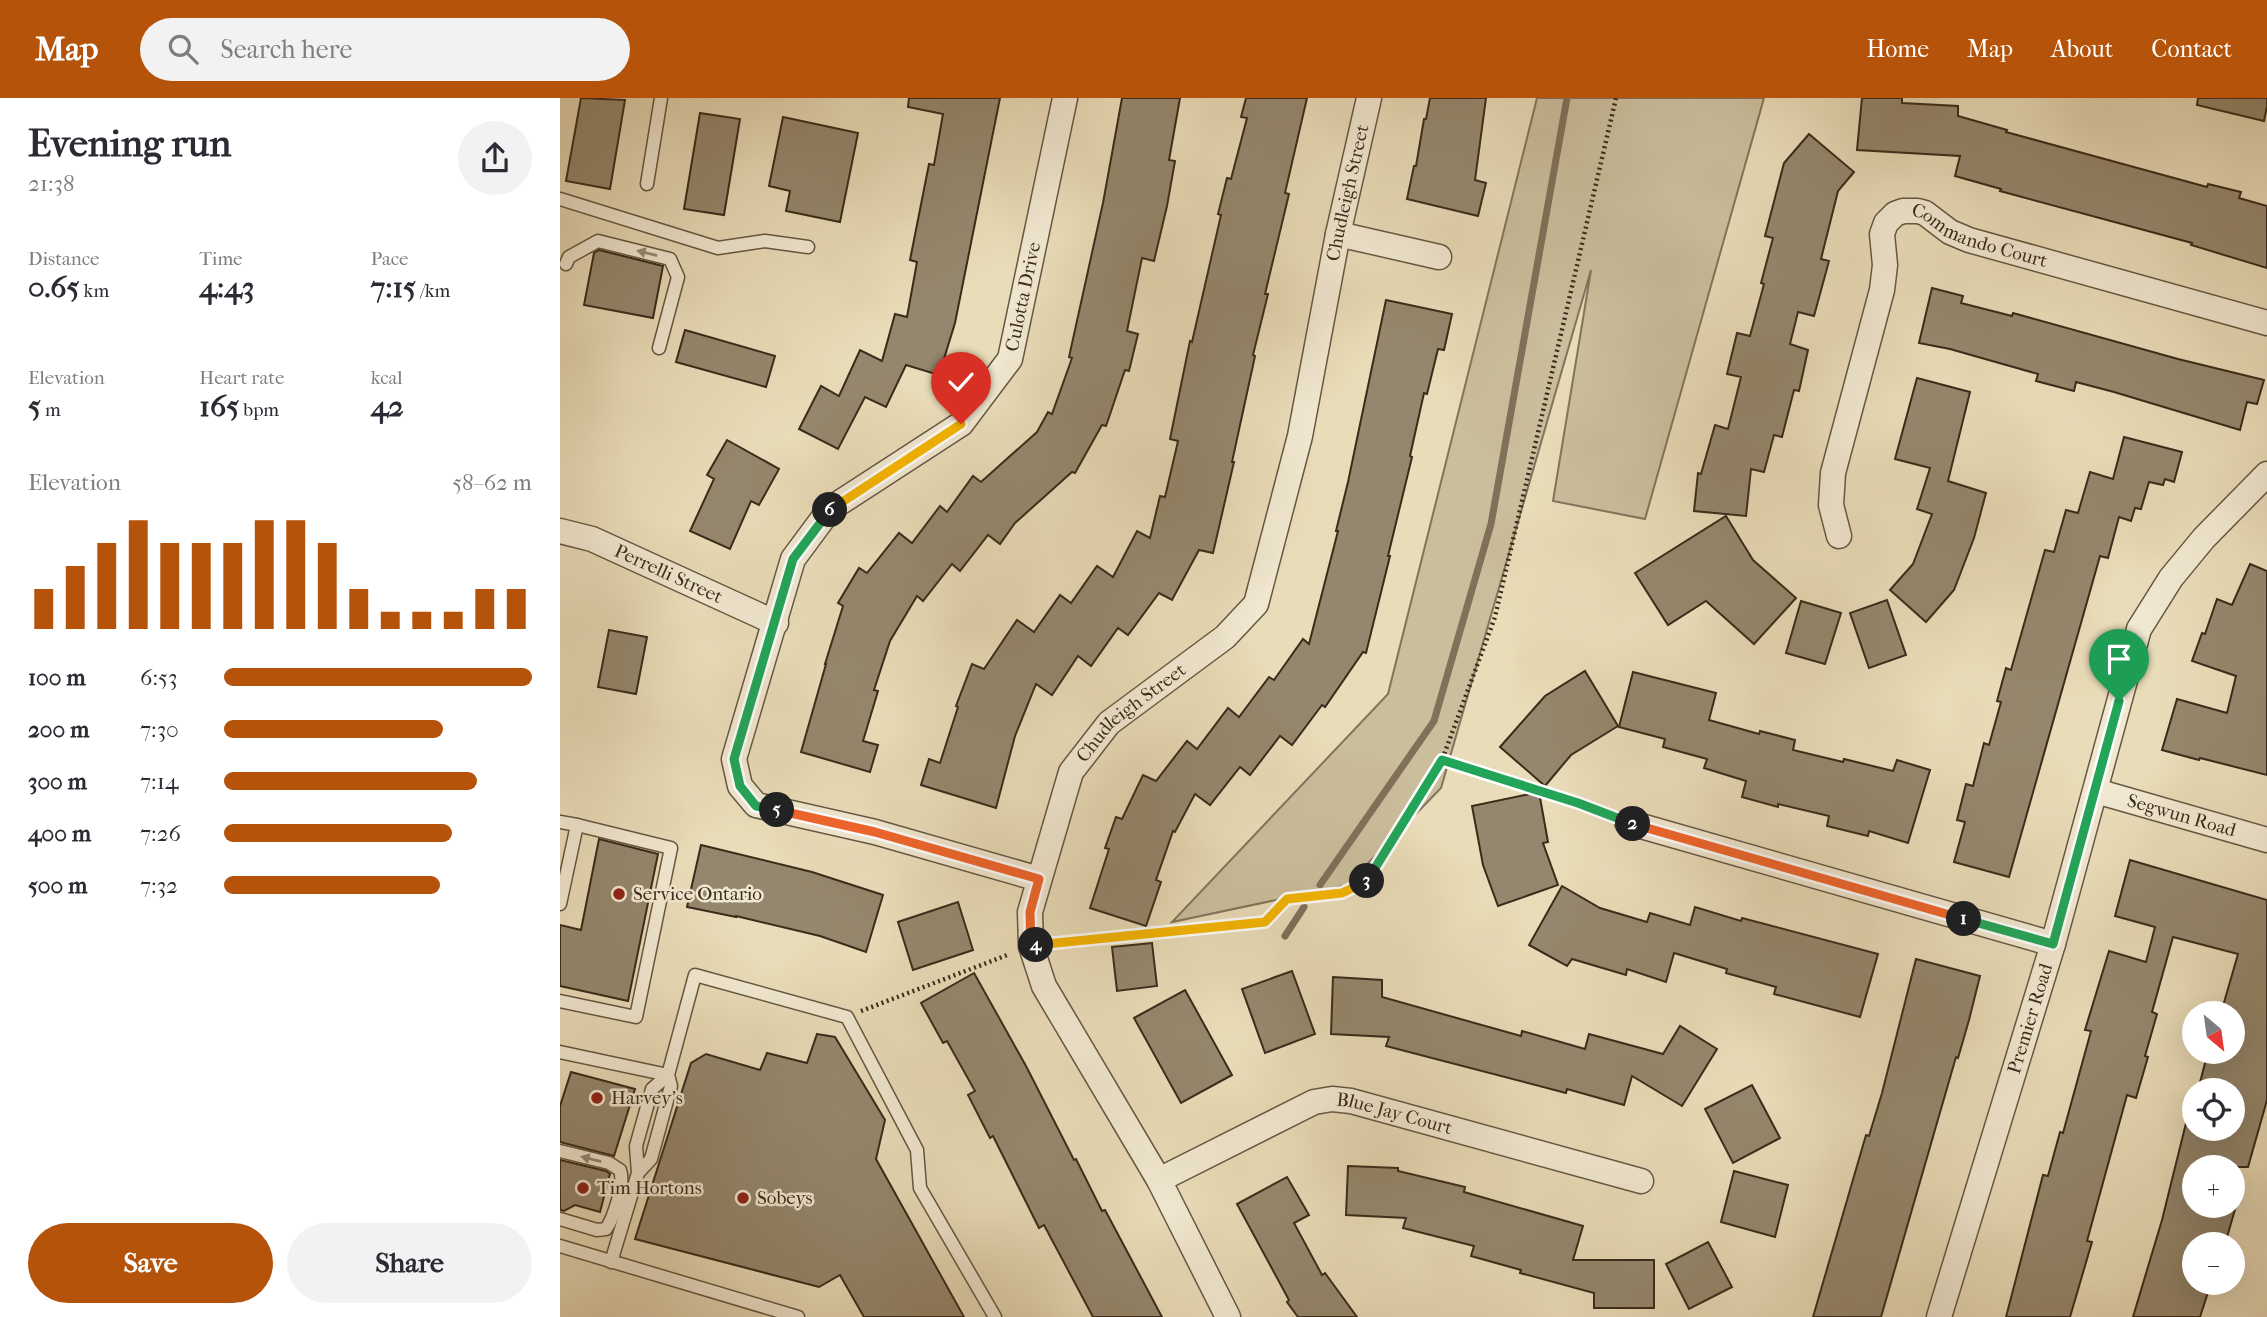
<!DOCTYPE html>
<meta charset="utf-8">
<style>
:root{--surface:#fff;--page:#f2f2f3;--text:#2b2b33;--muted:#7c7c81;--accent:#b45309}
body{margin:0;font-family:"IM FELL French Canon",serif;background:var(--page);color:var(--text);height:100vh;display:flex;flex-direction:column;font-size:26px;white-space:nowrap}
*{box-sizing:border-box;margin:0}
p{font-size:23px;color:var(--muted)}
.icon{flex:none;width:38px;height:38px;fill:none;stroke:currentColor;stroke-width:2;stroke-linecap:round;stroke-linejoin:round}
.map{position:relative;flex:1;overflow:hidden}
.drawer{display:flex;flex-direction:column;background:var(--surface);width:560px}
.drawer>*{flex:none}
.needle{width:46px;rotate:151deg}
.buttons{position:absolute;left:1622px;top:903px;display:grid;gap:14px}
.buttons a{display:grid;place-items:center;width:63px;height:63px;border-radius:50%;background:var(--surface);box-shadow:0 7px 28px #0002;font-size:35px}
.pin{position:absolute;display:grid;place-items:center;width:60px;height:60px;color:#fff;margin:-72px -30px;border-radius:50% 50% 50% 0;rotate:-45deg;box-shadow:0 0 7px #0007}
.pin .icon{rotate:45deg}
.km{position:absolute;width:35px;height:35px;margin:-18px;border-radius:50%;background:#222;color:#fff;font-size:19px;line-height:35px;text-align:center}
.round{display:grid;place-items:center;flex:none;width:74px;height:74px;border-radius:37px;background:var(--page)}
.overview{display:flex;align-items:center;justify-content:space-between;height:119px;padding:0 28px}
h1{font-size:38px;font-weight:700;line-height:52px}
.metrics{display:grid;grid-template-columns:repeat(3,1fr);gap:10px;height:119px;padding:7px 28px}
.metrics div{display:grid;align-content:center}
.metrics b{font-size:30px;font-weight:700}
.metrics small{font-size:19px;font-weight:400}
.metrics p{font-size:19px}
.chart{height:196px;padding:14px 28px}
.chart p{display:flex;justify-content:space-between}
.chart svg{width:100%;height:126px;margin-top:7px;stroke:var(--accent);stroke-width:6}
.cta{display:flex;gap:14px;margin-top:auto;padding:14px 28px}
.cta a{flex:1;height:80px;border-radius:42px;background:var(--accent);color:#fff;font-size:28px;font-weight:700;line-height:80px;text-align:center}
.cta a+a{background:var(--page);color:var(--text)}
ul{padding:0 28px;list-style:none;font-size:23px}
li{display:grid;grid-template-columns:112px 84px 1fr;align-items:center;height:52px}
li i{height:18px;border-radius:9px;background:var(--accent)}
header{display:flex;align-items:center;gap:42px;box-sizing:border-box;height:98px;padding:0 35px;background:var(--accent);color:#fff}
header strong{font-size:33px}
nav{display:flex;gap:38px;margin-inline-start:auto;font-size:24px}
.search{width:490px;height:63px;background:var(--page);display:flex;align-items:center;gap:18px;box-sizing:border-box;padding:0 24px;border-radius:38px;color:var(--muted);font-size:26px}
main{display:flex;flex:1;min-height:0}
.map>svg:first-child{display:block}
.green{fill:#cbbe9d;stroke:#82745c;stroke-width:2}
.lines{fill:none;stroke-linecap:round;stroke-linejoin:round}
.stream{stroke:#807159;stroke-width:7}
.building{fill:#95876d;stroke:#3a2b1b;stroke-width:2}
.service-casing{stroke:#665742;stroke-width:15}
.minor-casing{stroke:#665742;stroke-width:27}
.path{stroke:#3a2b1b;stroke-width:4.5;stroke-dasharray:2 3.5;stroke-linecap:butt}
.service{stroke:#f1e8d1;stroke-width:12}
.minor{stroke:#f1e8d1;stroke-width:24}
.oneway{fill:#968a76}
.split-1-casing{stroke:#fff;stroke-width:14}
.split-2-casing{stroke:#fff;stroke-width:14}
.split-3-casing{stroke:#fff;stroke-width:14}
.split-4-casing{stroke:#fff;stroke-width:14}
.split-5-casing{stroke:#fff;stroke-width:14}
.split-6-casing{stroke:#fff;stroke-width:14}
.split-7-casing{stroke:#fff;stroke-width:14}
.split-1{stroke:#22a559;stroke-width:9}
.split-2{stroke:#f0652b;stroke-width:9}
.split-3{stroke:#22a559;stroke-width:9}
.split-4{stroke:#f5b400;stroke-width:9}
.split-5{stroke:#f0652b;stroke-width:9}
.split-6{stroke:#22a559;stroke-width:9}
.split-7{stroke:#f5b400;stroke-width:9}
.poi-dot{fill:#8f2418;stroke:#f1e8d1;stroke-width:2.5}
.labels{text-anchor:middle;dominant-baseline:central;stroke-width:5;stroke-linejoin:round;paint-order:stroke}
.street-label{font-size:19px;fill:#3a2b1b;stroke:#f1e8d1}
.poi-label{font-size:19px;fill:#3a2b1b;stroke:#f1e8d1;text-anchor:start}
</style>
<header>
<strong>Map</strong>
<div class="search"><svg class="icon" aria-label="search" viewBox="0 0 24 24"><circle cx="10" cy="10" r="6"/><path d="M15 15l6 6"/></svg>Search here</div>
<nav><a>Home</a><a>Map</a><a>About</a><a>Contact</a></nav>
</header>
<main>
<section class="drawer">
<div class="overview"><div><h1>Evening run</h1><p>21:38</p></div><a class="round"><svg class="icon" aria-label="share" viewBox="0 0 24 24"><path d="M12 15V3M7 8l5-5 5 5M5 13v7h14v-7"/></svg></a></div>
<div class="metrics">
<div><p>Distance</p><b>0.65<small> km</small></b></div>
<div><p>Time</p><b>4:43</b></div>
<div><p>Pace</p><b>7:15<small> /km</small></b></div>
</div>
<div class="metrics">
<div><p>Elevation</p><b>5<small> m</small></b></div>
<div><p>Heart rate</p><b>165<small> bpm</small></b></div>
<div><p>kcal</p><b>42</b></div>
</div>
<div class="chart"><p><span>Elevation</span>58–62 m</p>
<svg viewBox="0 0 160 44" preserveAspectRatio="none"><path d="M5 44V30M15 44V22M25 44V14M35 44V6M45 44V14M55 44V14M65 44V14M75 44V6M85 44V6M95 44V14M105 44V30M115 44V38M125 44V38M135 44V38M145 44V30M155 44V30"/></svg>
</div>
<ul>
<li><b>100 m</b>6:53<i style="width:100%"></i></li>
<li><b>200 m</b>7:30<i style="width:71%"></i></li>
<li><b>300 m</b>7:14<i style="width:82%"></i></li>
<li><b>400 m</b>7:26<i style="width:74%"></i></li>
<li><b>500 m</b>7:32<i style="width:70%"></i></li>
</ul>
<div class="cta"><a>Save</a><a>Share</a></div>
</section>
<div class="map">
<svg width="1707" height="1219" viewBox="0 0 1707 1219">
<rect width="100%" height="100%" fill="#e9dcb8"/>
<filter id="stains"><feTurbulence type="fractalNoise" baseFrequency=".00286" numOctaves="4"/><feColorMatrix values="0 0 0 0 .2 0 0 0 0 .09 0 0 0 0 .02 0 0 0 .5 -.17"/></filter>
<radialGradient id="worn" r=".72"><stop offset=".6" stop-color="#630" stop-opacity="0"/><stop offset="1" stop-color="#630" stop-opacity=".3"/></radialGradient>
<polygon class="green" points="977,0 1204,0 1085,421 993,403 1031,172 881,690 787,787 612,824 828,596"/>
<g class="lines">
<g class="stream">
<polyline points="760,787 874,623 931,426 1007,0"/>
<polyline points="725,838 744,809"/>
</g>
</g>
<g class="building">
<polygon points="21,0 65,2 50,91 6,83"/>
<polygon points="349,0 440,0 395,225 379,277 346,267 326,309 305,299 278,351 239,331 261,288 279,298 300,252 322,263 335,216 347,219 357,164 350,162 369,66 374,67 383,16 348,9"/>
<polygon points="562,0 620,0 609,62 615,63 607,108 594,163 582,160 567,233 578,236 569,273 565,272 546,328 542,327 515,375 512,374 455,425 440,446 428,437 400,473 392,466 363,503 357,498 330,543 314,592 318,593 303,643 318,647 310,674 241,654 266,566 265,566 283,508 278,505 299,470 307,475 339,435 352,445 380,408 387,414 413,378 421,384 477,334 488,314 492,316 512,260 509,259 543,105"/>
<polygon points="686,0 747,0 725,95 729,96 705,196 708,196 693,257 695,258 672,364 674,364 653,455 639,452 612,502 599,495 568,537 558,530 531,568 518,558 492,597 476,586 455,638 436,710 361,687 369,661 380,665 398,609 396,608 412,566 424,571 457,522 474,534 500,497 511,505 537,468 553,479 577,433 590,440 600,398 605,399 618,343 610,341 630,243 632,244 661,117 658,116 667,80 671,81 687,20 681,19"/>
<polygon points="870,0 926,0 915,82 926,85 918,118 847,101 854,68 856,68 864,21 866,21"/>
<polygon points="1302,0 1342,0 1342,5 1398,8 1398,18 1447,32 1446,34 1647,89 1648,86 1681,94 1679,100 1707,108 1707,170 1631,147 1632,145 1440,93 1441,91 1395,78 1400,58 1297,52"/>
<polygon points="1638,0 1707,0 1707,8 1704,23 1637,7"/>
<polygon points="140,15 180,21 164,117 124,111"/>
<polygon points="223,19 298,35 280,124 226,113 230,93 209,88"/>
<polygon points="1249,36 1294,74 1278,93 1261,161 1269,163 1254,218 1238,214 1230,246 1248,252 1239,293 1234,292 1222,339 1214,337 1204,374 1191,371 1186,418 1134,413 1138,375 1141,376 1155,327 1168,331 1181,279 1167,276 1177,235 1190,238 1204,186 1201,185 1213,140 1205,138 1224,65"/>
<polygon points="39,152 103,168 93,220 24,207 34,155"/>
<polygon points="1372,190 1403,198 1401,205 1452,218 1453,215 1618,261 1704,282 1697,306 1687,304 1680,332 1554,294 1516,284 1514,293 1476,283 1478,276 1390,251 1359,245"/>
<polygon points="826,202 892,216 884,252 878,251 867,296 864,295 850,358 852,359 828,458 830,458 806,555 803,554 765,609 762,607 732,647 720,638 690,677 680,669 650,707 635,696 615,734 613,733 596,782 601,784 586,828 530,810 549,751 545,750 556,719 562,721 583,677 596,683 627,643 637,651 668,610 679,619 709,579 714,582 743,541 749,546 778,433 776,433 788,384"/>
<polygon points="125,232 215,258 206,289 116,264"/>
<polygon points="1357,280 1410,294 1388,383 1426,395 1414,440 1394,492 1366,524 1330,492 1353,466 1372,416 1357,411 1370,370 1335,361"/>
<polygon points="1564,339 1622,354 1614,384 1605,381 1603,387 1589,384 1581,411 1575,410 1571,423 1559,419 1548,460 1540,458 1449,779 1394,764 1405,724 1397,722 1406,686 1413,688 1424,645 1429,647 1441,604 1437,603 1446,570 1451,572 1485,452 1494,454 1506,412 1518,415 1530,374 1553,381"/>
<polygon points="167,342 219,371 199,407 191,403 170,451 130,433 154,381 147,377"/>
<polygon points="1166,418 1193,462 1236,500 1194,546 1146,503 1108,527 1075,475"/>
<polygon points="1690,466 1707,473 1707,677 1640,660 1639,662 1602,652 1617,601 1667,615 1676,578 1632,563 1642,535 1645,536 1657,501 1672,507"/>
<polygon points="1327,502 1346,557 1309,570 1290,515"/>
<polygon points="1241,503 1281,515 1265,566 1226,555"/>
<polygon points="49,532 87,539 76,596 38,589"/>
<polygon points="1025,573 1058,628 1011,657 985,688 940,649 985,598"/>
<polygon points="1073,574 1156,595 1149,622 1199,636 1200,633 1235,642 1233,652 1283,664 1284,661 1333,673 1337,662 1370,672 1348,745 1309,733 1308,738 1267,728 1269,718 1218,706 1218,709 1182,699 1186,683 1144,670 1147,661 1103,649 1105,641 1059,629"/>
<polygon points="979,694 988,744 983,745 998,787 938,808 923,767 912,708"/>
<polygon points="39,741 98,756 68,903 0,888 0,827 21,832"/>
<polygon points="141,747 252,774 323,797 306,854 260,838 176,818 176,819 127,809"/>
<polygon points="1570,762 1707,802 1707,1002 1688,1069 1634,1069 1634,1108 1676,1108 1665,1146 1634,1146 1634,1185 1651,1185 1640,1219 1573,1219 1602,1122 1627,1021 1634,1022 1634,1031 1673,1031 1673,992 1638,992 1648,954 1673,954 1673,915 1661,915 1678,856 1613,839 1592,914 1597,916 1585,958 1588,959 1576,1000 1567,997 1527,1143 1532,1144 1510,1219 1446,1219 1483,1077 1488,1078 1500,1034 1503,1035 1531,933 1525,932 1549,853 1586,864 1595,829 1555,818"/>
<polygon points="1002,788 1040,810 1087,824 1090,815 1130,827 1135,809 1181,823 1182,820 1318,856 1300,919 1214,896 1216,889 1166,875 1167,871 1114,855 1106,884 1067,871 1066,877 1012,861 1007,868 969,847"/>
<polygon points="398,804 413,852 353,872 338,824"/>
<polygon points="592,845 597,888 557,893 552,849"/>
<polygon points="1356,861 1420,878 1409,922 1398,960 1396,959 1321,1219 1253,1219 1306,1037 1309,1038 1322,995"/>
<polygon points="732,873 755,936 705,955 682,891"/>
<polygon points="414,875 466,968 514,1062 516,1061 542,1113 545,1112 602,1219 533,1219 484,1127 479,1130 433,1038 430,1040 408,997 415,993 387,943 383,945 361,905"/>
<polygon points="773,879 822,882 822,899 961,938 962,933 1025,951 1029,936 1103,956 1120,928 1157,951 1122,1008 1072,978 1064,1007 1007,991 1006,995 826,948 829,939 771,936"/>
<polygon points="625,892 672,977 621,1005 574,920"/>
<polygon points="257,936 275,939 325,1022 316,1061 404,1219 304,1219 280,1177 259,1189 75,1141 131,965 146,956 200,972 207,955 247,965"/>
<polygon points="11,974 75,991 54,1058 0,1044 0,1008"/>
<polygon points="1192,987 1220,1040 1173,1065 1145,1011"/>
<polygon points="0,1062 46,1073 50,1076 40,1114 15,1107 4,1113 0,1112"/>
<polygon points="788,1068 838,1070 838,1073 905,1089 904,1094 1023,1128 1013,1162 1094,1162 1094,1210 1034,1210 1034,1195 960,1175 961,1172 911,1158 914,1148 843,1130 846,1120 786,1117"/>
<polygon points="1174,1073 1228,1087 1215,1139 1161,1124"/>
<polygon points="727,1079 749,1117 734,1125 762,1177 765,1175 797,1219 738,1219 727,1204 729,1202 677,1106"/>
<polygon points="1148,1144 1172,1189 1129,1211 1106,1166"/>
</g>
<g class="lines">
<defs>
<g id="service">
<polyline points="87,86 101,0"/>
<polyline points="0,101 158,150 205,143 248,149"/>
<polyline points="6,166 9,159 38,143 110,161 118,179 99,250"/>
<polyline points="0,724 17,727 0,806"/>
<polyline points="0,903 76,919 111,750 17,727"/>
<polyline points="0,954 108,977 135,877 287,919 357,1052 360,1090 435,1219"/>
<path d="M0,1053L49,1065L60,1072C65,1086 54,1119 46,1131L37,1132L0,1121"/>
<polyline points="0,1148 238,1219"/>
<polyline points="51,1164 78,1075 91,1061 111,988 108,977 92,991 76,1048 78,1075"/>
</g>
<g id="minor">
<polyline points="778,136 879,159"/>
<path id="s1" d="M0,433L32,441L216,525"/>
<path id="s2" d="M1279,438L1271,407L1273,375L1322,192L1325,167L1322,136L1326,125L1335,116L1343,113H1358L1365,115L1390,134L1409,142L1707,225"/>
<path id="s3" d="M1536,693L1707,742"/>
<polyline points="1067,724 1493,846"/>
<path id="s4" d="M479,781L315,734L196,707L180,688L174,661L233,461L270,411L401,326L450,261L505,0"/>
<path id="s5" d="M599,1082L754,1004L772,1001L791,1003L1081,1083"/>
<path id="s6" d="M668,1219L599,1082L484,888L471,848L470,814L511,674L549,625L665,539L696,506L740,338L778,136L809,0"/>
<path id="s7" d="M1379,1219L1493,846L1579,531L1611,480L1644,440L1707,376"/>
</g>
</defs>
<use href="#service" class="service-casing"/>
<use href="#minor" class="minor-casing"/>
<g class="path">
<polyline points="882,662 1047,716"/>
<polyline points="492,846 705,824 727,801 782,795 809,782 882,662 935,519 1056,0"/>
<polyline points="301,913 450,856"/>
</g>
<use href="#service" class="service"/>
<use href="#minor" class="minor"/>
</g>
<defs><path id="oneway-solid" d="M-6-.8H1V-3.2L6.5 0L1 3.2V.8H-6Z" transform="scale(1.75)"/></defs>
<g class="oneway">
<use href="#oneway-solid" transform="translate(87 155) rotate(-166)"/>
<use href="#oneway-solid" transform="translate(31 1061) rotate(-166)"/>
</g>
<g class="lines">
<defs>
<polyline id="split-1" points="1404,821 1493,846 1559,603"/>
<polyline id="split-2" points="1073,726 1404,821"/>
<polyline id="split-3" points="807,783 882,662 1018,705 1073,726"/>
<polyline id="split-4" points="476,847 705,824 727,801 782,795 807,783"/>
<polyline id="split-5" points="217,712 315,734 479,781 470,814 471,848 476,847"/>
<polyline id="split-6" points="217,712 196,708 180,688 174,661 233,461 270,412"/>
<polyline id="split-7" points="270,412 401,326"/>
</defs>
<use href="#split-1" class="split-1-casing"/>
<use href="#split-2" class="split-2-casing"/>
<use href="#split-3" class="split-3-casing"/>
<use href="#split-4" class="split-4-casing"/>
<use href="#split-5" class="split-5-casing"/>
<use href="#split-6" class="split-6-casing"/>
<use href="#split-7" class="split-7-casing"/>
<use href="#split-1" class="split-1"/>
<use href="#split-2" class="split-2"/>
<use href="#split-3" class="split-3"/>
<use href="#split-4" class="split-4"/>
<use href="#split-5" class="split-5"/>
<use href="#split-6" class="split-6"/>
<use href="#split-7" class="split-7"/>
</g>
<g class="poi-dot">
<circle cx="59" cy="796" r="7"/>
<circle cx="37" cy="1000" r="7"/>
<circle cx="23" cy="1090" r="7"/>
<circle cx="183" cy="1100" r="7"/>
</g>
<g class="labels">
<g class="street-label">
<text stroke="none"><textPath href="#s6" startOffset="1274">Chudleigh Street</textPath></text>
<text stroke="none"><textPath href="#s2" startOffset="425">Commando Court</textPath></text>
<text stroke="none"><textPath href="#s4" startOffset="917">Culotta Drive</textPath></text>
<text stroke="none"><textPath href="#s1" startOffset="117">Perrelli Street</textPath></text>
<text stroke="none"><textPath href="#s6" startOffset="686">Chudleigh Street</textPath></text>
<text stroke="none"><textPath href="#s3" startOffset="89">Segwun Road</textPath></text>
<text stroke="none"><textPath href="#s7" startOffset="312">Premier Road</textPath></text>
<text stroke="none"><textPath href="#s5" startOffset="256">Blue Jay Court</textPath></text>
</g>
<g class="poi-label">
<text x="73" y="796">Service Ontario</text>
<text x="51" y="1000">Harvey's</text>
<text x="37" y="1090">Tim Hortons</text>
<text x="197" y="1100">Sobeys</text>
</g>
</g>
<rect width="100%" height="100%" filter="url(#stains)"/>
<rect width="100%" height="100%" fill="url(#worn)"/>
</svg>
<div class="buttons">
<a><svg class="needle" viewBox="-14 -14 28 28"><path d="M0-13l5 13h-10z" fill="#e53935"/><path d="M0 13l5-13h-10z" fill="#7c7c81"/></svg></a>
<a><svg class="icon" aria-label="locate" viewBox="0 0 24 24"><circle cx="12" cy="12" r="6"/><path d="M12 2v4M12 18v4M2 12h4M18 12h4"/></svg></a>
<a>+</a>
<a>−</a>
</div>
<div class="pin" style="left:1559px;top:603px;background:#1e9e55"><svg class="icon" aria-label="arrive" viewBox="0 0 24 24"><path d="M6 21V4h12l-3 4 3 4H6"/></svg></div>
<div class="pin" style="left:401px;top:326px;background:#d93025"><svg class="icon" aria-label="check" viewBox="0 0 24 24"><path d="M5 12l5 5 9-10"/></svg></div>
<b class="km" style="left:1404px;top:821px">1</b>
<b class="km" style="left:1073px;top:726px">2</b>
<b class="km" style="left:807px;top:783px">3</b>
<b class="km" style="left:476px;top:847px">4</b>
<b class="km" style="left:217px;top:712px">5</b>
<b class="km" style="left:270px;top:412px">6</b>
</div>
</main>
